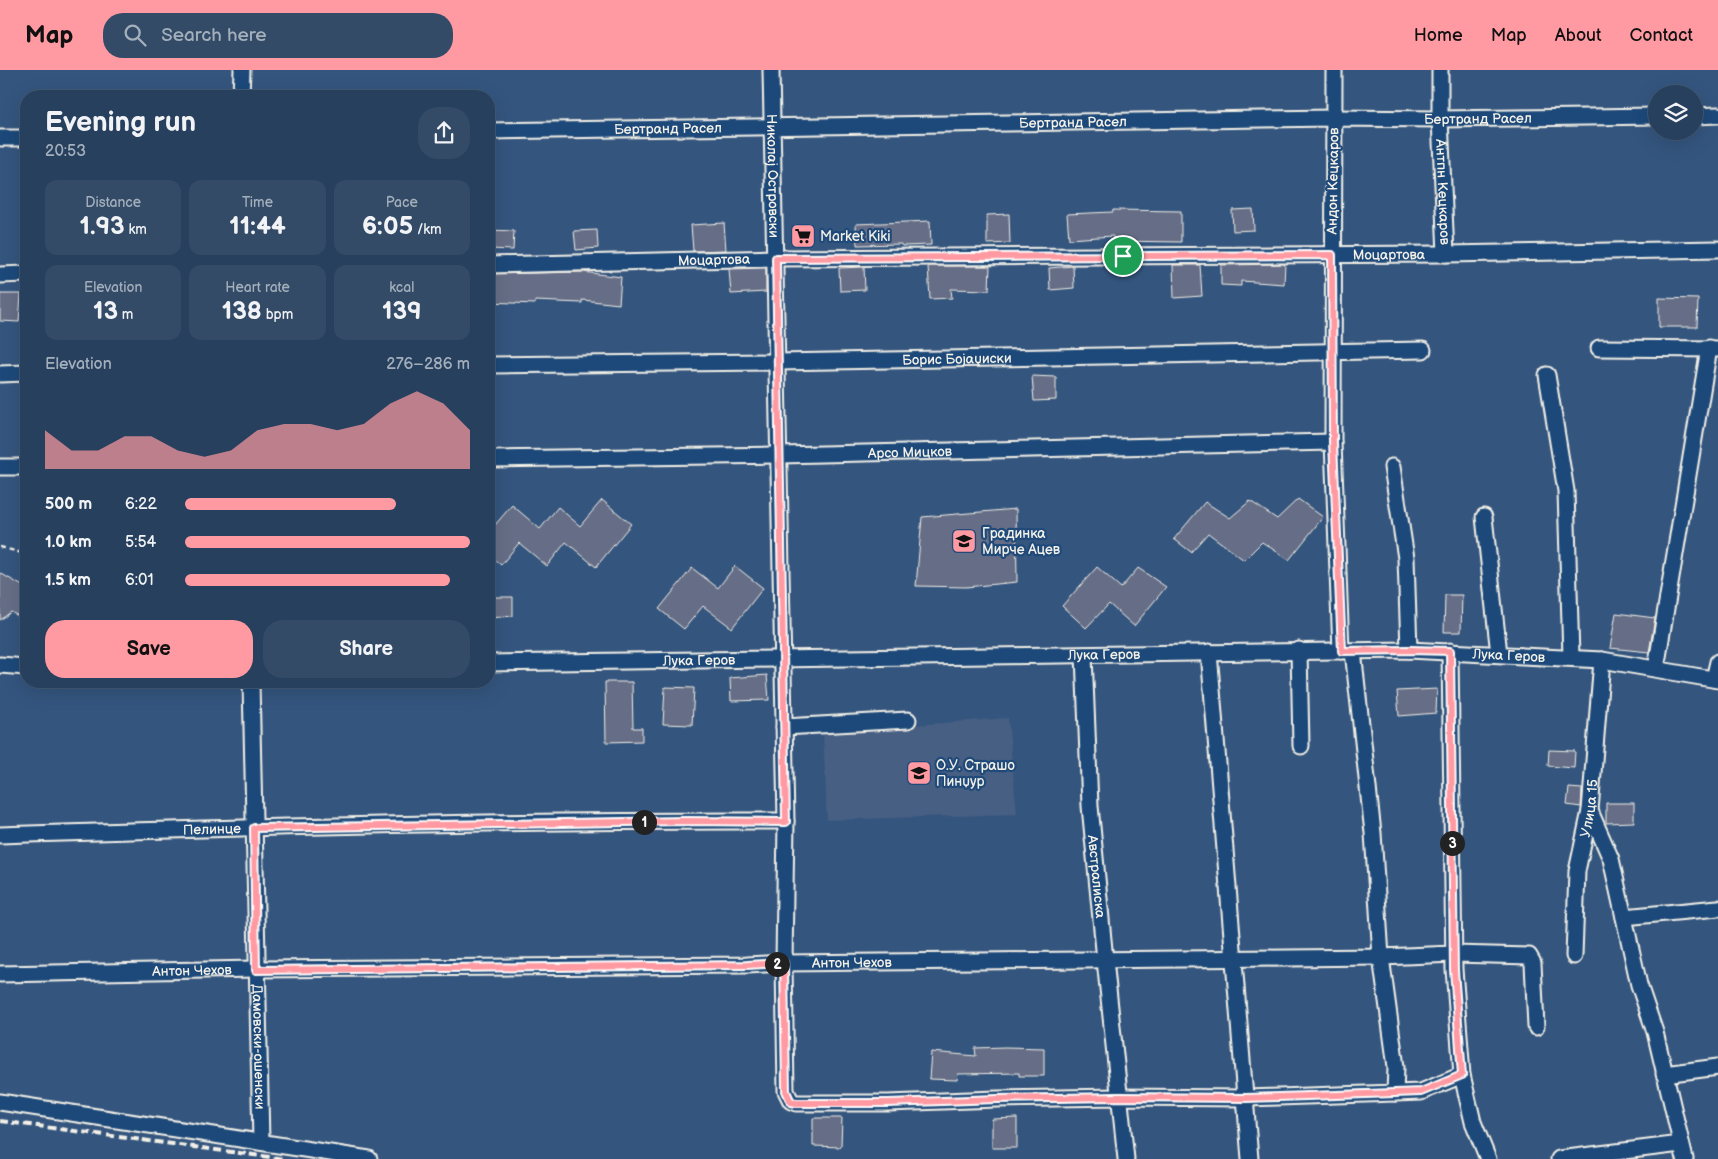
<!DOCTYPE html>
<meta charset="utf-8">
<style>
:root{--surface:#27405e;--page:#334b67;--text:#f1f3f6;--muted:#a4afbc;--line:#435973;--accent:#ff9aa2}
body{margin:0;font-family:"Balsamiq Sans",sans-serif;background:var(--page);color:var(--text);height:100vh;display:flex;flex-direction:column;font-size:19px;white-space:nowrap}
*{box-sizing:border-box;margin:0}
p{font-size:16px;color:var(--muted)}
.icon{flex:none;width:28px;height:28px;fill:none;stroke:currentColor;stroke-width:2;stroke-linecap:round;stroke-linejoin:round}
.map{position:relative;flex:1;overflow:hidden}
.details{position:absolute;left:20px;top:20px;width:475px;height:598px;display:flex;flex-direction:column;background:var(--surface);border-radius:20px;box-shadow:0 5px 20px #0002,0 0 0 1px var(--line)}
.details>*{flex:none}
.controls{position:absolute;left:1648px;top:15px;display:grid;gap:10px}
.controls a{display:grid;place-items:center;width:55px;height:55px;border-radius:50%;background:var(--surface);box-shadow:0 5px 20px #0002,0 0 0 1px var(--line);font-size:25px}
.pin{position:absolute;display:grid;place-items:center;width:42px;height:42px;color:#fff;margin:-21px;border:2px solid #fff;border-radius:50%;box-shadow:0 1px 5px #0007}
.km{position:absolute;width:25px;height:25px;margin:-12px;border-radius:50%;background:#222;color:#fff;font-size:14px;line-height:25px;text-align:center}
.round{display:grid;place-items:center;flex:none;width:52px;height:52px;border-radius:20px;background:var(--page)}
.overview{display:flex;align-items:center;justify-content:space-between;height:85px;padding:0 25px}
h1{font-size:28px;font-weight:700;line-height:38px}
.stats{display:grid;grid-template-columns:repeat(3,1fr);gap:8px;height:85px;padding:5px 25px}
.stats div{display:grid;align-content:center;border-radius:12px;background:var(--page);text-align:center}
.stats b{font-size:25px;font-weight:700}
.stats small{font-size:14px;font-weight:400}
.stats p{font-size:14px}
.chart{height:140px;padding:10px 25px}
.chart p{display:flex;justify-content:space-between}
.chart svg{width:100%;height:90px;margin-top:5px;fill:var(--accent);opacity:.7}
.action{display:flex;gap:10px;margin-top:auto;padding:10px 25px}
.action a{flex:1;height:58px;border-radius:20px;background:var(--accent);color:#111;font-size:20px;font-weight:700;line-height:58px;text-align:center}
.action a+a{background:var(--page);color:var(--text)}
ul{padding:0 25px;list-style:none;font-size:16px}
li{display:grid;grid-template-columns:80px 60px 1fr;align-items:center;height:38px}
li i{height:12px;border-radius:6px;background:var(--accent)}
header{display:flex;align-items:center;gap:30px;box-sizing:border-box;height:70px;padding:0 25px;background:var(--accent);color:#111}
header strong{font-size:24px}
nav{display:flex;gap:28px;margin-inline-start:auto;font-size:18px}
.search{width:350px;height:45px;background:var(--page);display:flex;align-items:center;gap:12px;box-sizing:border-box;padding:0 18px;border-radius:20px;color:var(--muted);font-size:19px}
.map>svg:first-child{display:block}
.built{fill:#475f83}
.building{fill:#666e87;stroke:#f4f1e8}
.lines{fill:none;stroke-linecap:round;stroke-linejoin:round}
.minor-casing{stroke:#f4f1e8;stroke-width:19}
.path{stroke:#f4f1e8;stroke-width:2.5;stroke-dasharray:5 4;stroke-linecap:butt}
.minor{stroke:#1f4a7a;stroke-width:15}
.rail{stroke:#f4f1e8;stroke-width:4;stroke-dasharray:8 4;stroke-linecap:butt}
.route-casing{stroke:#fff;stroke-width:10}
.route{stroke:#ff9aa2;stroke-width:6}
.labels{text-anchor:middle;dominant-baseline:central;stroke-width:4.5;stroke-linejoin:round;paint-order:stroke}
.street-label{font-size:14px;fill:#f4f1e8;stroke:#1f4a7a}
.poi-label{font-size:14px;fill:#f4f1e8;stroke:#1f4a7a;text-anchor:start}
</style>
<header>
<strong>Map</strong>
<div class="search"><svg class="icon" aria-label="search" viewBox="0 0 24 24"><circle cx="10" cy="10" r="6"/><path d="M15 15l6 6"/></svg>Search here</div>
<nav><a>Home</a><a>Map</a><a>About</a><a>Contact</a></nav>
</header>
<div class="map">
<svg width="1718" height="1089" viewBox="0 0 1718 1089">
<rect width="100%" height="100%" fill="#34557e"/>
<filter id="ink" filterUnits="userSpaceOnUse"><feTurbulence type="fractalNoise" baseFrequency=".02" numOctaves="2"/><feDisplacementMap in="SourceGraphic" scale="10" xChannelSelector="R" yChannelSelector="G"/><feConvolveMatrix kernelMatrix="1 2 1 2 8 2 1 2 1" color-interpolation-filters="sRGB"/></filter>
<g filter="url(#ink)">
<polygon class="built" points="1008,648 1017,744 827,750 823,662"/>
<g class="building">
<polygon points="1253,139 1254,160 1233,161 1232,140"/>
<polygon points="1113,140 1181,141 1181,172 1113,171 1113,166 1069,169 1067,144 1113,142"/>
<polygon points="1009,144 1010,173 987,174 987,145"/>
<polygon points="930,151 931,175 902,176 901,174 857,175 856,154"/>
<polygon points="724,153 726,180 693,181 691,155"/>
<polygon points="489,160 514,161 513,180 489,179"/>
<polygon points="597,160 598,178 576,180 574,161"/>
<polygon points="1285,194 1284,214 1241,211 1241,216 1221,215 1221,195"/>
<polygon points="1173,195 1200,195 1202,226 1174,228"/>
<polygon points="928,196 990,196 989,220 951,219 952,228 930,229"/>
<polygon points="1073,196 1074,218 1050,220 1049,198"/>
<polygon points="864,197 865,220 840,221 839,198"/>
<polygon points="766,198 766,222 731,224 729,199"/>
<polygon points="583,202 621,207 619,234 582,230 582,233 535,231 535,234 489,232 489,204"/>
<polygon points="0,224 21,224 19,252 0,251"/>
<polygon points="1659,228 1698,229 1697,257 1659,257"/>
<polygon points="1032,306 1056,307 1056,330 1034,331"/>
<polygon points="1298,429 1323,447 1289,490 1262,472 1244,490 1208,463 1191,482 1174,469 1205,432 1230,448 1250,431 1277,449"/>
<polygon points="602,430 631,454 596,497 566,472 547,496 519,473 501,495 489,485 489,462 512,435 540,459 558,437 580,456"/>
<polygon points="1016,439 1017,512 966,517 916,516 922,447"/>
<polygon points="735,496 763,518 732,558 703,536 684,559 659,539 692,498 718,518"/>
<polygon points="1097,497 1121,518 1138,498 1166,517 1134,556 1109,534 1086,558 1062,536"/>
<polygon points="0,503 26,518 26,550 11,542 0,550"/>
<polygon points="1445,525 1462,525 1461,562 1444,562"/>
<polygon points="489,527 513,527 513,546 489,548"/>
<polygon points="1616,543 1655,548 1649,582 1610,578"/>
<polygon points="767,605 769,630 731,631 730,608"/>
<polygon points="605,612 632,612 633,658 642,658 642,671 606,672"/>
<polygon points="665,617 694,618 692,655 663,654"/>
<polygon points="1437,619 1436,643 1399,646 1397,621"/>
<polygon points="1549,680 1575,681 1574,698 1548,696"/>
<polygon points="1569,718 1582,719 1581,737 1567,735"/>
<polygon points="1606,733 1634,733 1634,752 1606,753"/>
<polygon points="1005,977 1044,978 1044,1006 1019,1006 1019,1003 958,1004 957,1010 929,1009 931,982 976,986 975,978"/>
<polygon points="813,1048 842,1048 841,1077 813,1076"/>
<polygon points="1017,1048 1017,1078 992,1078 992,1049"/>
</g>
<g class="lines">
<defs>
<g id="minor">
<path id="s1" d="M771,0L786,751L784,893L786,1021L791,1031L796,1033H888L997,1029L1119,1027L1246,1028L1395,1023L1396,997L1381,887L1373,763L1353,581"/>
<polyline points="1334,0 1333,372 1341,581"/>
<path id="s2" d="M1440,0V49L1446,184"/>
<polyline points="241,26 242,0"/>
<polyline points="1694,46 1718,45"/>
<path id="s3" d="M489,61L1334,48L1440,49L1656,46"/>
<polyline points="0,68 26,68"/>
<path id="s4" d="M489,195L776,188L1446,184L1718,179"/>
<polyline points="0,205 26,204"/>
<polyline points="1599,278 1718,279"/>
<path id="s5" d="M489,295L777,292L1423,280"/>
<polyline points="0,304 26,303"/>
<polyline points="1547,305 1566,421 1571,587"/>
<path id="s6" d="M489,389L780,385L1333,372"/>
<polyline points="0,397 26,397"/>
<polyline points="1392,397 1406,488 1409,580"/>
<polyline points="1484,447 1499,584"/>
<polyline points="1299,580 1301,676"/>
<polyline points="1450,581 1454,899 1462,1005 1473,1052 1488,1089"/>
<polyline points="1209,582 1250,1089"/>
<path id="s7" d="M1084,585L1090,736L1105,890L1126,1089"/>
<path id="s8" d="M489,593L1409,580L1602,590L1718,610"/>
<polyline points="0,595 26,597"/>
<polyline points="1656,599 1709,278"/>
<polyline points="1714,609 1718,592"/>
<path id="s9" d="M251,611L261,1072"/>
<polyline points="784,657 908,650"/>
<polyline points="1590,741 1611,789 1639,915 1655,962 1685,1089"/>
<path id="s10" d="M0,765C262,757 524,750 786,751"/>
<polyline points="1624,847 1718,838"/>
<path id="s11" d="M1574,886L1577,801L1590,741L1602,590"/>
<path id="s12" d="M0,904L256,899L747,895L784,893L1381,887L1454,884L1529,886L1533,893L1536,957"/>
<polyline points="1664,1004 1718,997"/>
<polyline points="1395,1023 1421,1022 1462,1005"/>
<polyline points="0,1032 369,1089"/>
<polyline points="1559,1089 1681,1074"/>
</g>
</defs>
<use href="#minor" class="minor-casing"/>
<polyline class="path" points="0,477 26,484"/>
<use href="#minor" class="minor"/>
<polyline class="rail" points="0,1051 284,1089"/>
</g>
</g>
<g class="lines" filter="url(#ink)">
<defs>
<polygon id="route" points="1332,185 1333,372 1342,581 1409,580 1450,581 1454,900 1462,1005 1421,1022 1395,1023 1246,1028 1119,1027 997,1029 888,1033 796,1033 791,1032 786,1021 784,893 747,895 256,900 254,758 686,751 786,752 776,188"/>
</defs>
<use href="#route" class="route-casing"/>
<use href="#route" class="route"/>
</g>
<defs>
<symbol id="supermarket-square" viewBox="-11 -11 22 22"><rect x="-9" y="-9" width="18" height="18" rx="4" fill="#ff9aa2" stroke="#1f4a7a"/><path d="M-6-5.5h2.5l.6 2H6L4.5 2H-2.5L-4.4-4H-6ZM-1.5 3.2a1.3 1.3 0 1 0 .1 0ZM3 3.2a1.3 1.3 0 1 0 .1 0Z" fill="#111"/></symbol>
<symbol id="school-square" viewBox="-11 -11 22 22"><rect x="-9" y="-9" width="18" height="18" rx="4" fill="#ff9aa2" stroke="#1f4a7a"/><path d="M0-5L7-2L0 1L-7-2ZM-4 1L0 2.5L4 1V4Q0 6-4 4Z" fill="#111"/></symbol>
</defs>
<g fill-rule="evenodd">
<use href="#supermarket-square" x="789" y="152" width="28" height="28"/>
<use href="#school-square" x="950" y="457" width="28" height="28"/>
<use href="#school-square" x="905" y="689" width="28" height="28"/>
</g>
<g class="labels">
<g class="street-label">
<text stroke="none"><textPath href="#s3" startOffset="989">Бертранд Расел</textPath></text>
<text stroke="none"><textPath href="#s3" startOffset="584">Бертранд Расел</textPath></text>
<text stroke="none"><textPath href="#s3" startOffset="179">Бертранд Расел</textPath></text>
<text stroke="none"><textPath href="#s1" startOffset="106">Николај Островски</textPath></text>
<text transform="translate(1333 111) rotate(-89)">Андон Кецкаров</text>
<text stroke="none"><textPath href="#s2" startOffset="122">Антпн Кецкаров</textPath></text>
<text stroke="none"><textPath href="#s4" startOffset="900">Моцартова</textPath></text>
<text stroke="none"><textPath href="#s4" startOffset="225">Моцартова</textPath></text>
<text stroke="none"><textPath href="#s5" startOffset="468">Борис Бојаџиски</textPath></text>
<text stroke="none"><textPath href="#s6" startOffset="421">Арсо Мицков</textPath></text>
<text stroke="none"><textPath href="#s8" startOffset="615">Лука Геров</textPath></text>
<text stroke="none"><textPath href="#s8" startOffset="1020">Лука Геров</textPath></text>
<text stroke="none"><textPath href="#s8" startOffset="210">Лука Геров</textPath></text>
<text stroke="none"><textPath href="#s11" startOffset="149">Улица 15</textPath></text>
<text stroke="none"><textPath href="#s10" startOffset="212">Пелинце</textPath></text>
<text stroke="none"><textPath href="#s7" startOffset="222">Австралиска</textPath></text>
<text stroke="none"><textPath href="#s12" startOffset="852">Антон Чехов</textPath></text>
<text stroke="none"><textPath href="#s12" startOffset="192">Антон Чехов</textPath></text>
<text stroke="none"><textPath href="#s9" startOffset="366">Дамовски-ошенски</textPath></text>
</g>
<g class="poi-label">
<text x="820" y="166">Market Kiki</text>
<text x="982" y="463">Градинка<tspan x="982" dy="16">Мирче Ацев</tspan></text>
<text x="936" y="695">О.У. Страшо<tspan x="936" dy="16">Пинџур</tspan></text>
</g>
</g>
</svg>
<div class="controls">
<a><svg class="icon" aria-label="layers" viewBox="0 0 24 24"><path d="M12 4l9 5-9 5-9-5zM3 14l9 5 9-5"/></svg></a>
</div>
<div class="pin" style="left:1123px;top:186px;background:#1e9e55"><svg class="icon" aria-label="arrive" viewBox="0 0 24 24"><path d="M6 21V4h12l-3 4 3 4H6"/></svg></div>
<b class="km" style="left:644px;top:752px">1</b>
<b class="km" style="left:777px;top:894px">2</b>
<b class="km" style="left:1452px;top:773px">3</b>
<section class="details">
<div class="overview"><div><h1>Evening run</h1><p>20:53</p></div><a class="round"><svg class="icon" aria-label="share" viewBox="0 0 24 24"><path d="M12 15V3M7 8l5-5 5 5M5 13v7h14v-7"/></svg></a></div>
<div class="stats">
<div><p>Distance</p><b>1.93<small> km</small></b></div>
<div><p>Time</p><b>11:44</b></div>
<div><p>Pace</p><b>6:05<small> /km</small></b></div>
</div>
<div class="stats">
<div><p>Elevation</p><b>13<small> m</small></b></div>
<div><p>Heart rate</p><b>138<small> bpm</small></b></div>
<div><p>kcal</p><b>139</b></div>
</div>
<div class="chart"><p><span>Elevation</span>276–286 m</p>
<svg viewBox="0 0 160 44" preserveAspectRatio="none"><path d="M0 44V25L10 35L20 35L30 28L40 28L50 35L60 38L70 35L80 25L90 22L100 22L110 25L120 22L130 12L140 6L150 12L160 25V44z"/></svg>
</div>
<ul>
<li><b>500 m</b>6:22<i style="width:74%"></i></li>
<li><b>1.0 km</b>5:54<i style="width:100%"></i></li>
<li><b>1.5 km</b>6:01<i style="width:93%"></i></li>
</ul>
<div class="action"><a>Save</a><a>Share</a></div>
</section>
</div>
